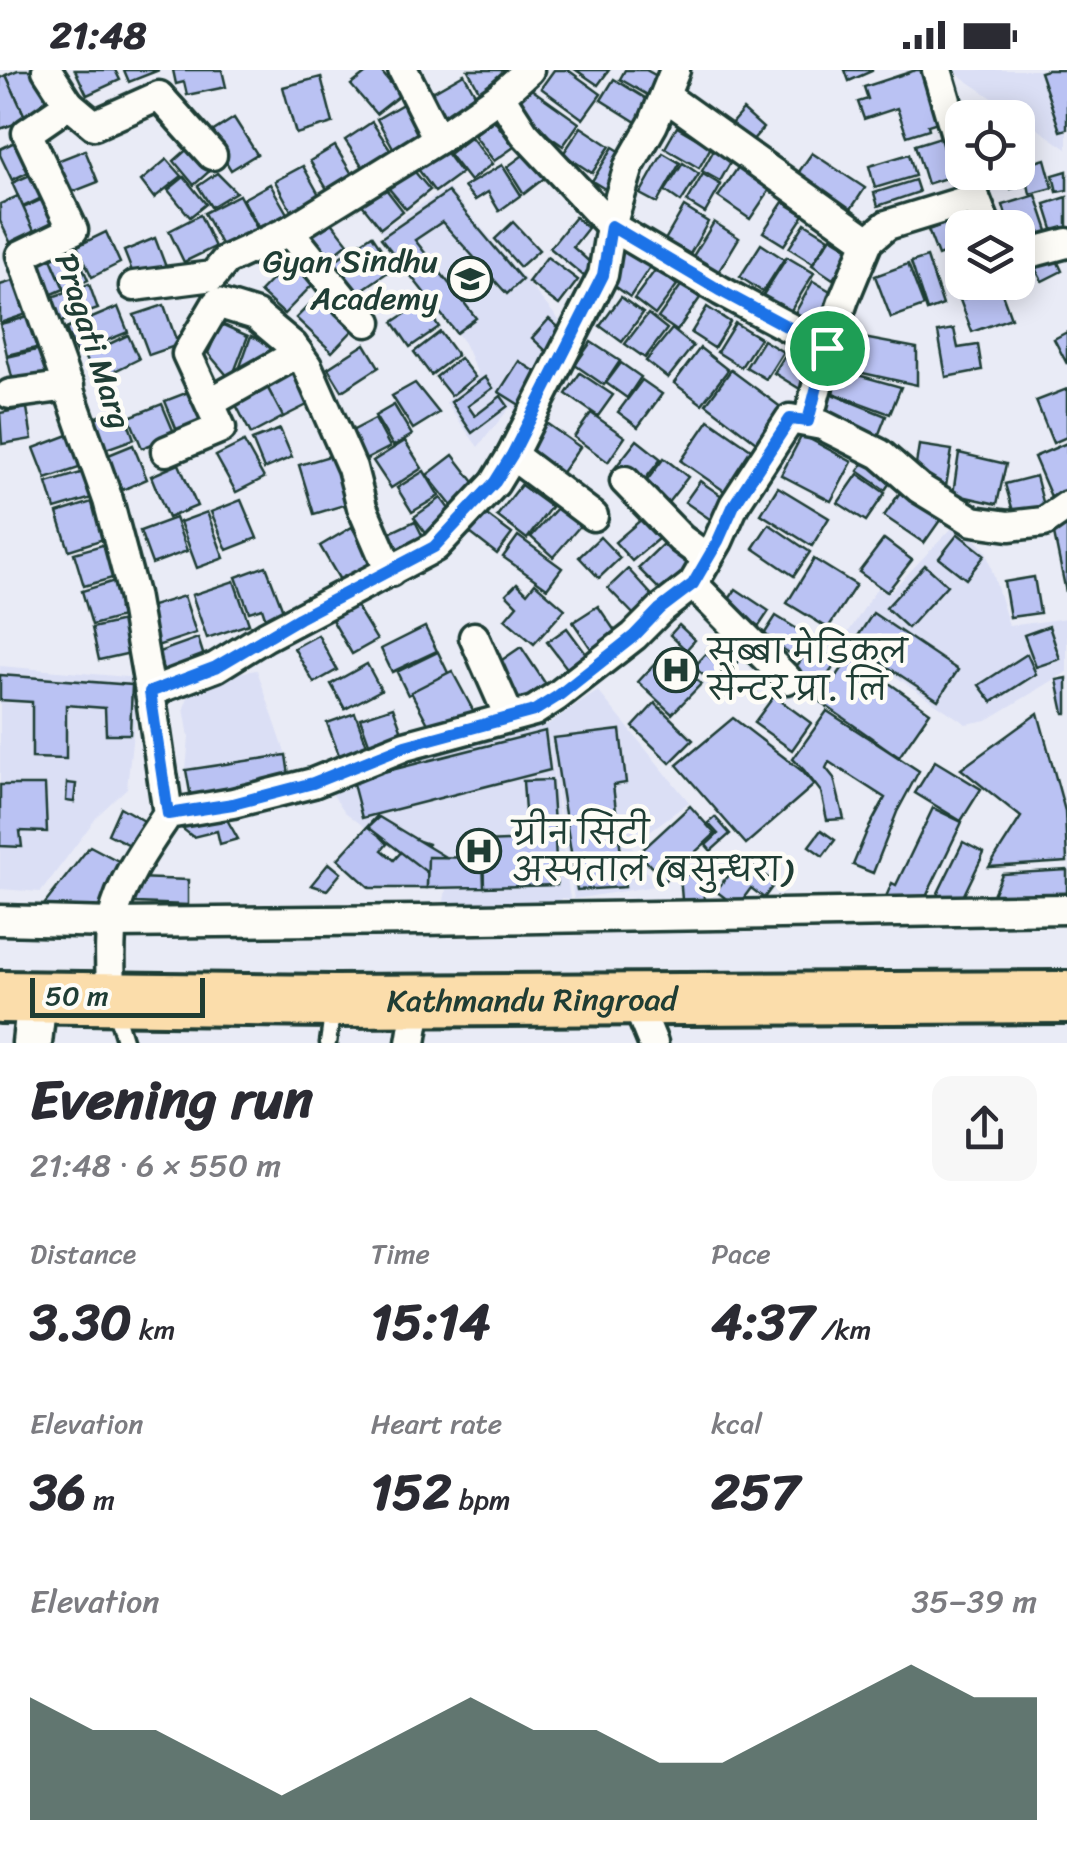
<!DOCTYPE html>
<meta charset="utf-8">
<style>
:root{--surface:#fff;--page:#f7f7f7;--text:#2b2b33;--muted:#7c7c81;--accent:#1f3d34}
body{margin:0;font-family:Sriracha,"Playpen Sans Deva",sans-serif;background:var(--page);color:var(--text);height:100vh;display:flex;flex-direction:column;font-size:38px;white-space:nowrap}
*{box-sizing:border-box;margin:0}
p{font-size:32px;color:var(--muted)}
.icon{flex:none;width:55px;height:55px;fill:none;stroke:currentColor;stroke-width:2;stroke-linecap:round;stroke-linejoin:round}
.map{position:relative;height:973px;overflow:hidden}
.side{display:flex;flex-direction:column;background:var(--surface);flex:1}
.side>*{flex:none}
.tools{position:absolute;left:945px;top:30px;display:grid;gap:20px}
.tools a{display:grid;place-items:center;width:90px;height:90px;border-radius:20px;background:var(--surface);box-shadow:0 5px 25px #0003;font-size:50px}
.scale{position:absolute;left:30px;bottom:25px;width:175px;box-sizing:border-box;padding-left:10px;border:5px solid #1f3d34;border-top:0;font-size:28px;line-height:35px;white-space:nowrap;color:#1f3d34;-webkit-text-stroke:8px #fdfcf7;paint-order:stroke}
.pin{position:absolute;display:grid;place-items:center;width:85px;height:85px;color:#fff;margin:-42px;border:5px solid #fff;border-radius:50%;box-shadow:0 2px 10px #0007}
.round{display:grid;place-items:center;flex:none;width:105px;height:105px;border-radius:20px;background:var(--page)}
.head{display:flex;align-items:center;justify-content:space-between;height:170px;padding:0 30px}
h1{font-size:55px;font-weight:700;line-height:75px}
.stats{display:grid;grid-template-columns:repeat(3,1fr);gap:15px;height:170px;padding:10px 30px}
.stats div{display:grid;align-content:center}
.stats b{font-size:50px;font-weight:700}
.stats small{font-size:28px;font-weight:400}
.stats p{font-size:28px}
.chart{height:280px;padding:20px 30px}
.chart p{display:flex;justify-content:space-between}
.chart svg{width:100%;height:180px;margin-top:10px;fill:var(--accent);opacity:.7}
.status{display:flex;justify-content:space-between;align-items:center;height:70px;padding:0 50px;background:var(--surface);direction:ltr}
.status svg{height:28px;fill:currentColor}
.map>svg:first-child{display:block}
.built{fill:#dbdff5}
.building{fill:#bac2f3;stroke:#1f3d34;stroke-width:2.5}
.lines{fill:none;stroke-linecap:round;stroke-linejoin:round}
.lane-casing{stroke:#1f3d34;stroke-width:21}
.street-casing{stroke:#1f3d34;stroke-width:35}
.secondary-casing{stroke:#1f3d34;stroke-width:45}
.highway-casing{stroke:#1f3d34;stroke-width:58}
.lane{stroke:#fdfcf7;stroke-width:14}
.street{stroke:#fdfcf7;stroke-width:28}
.secondary{stroke:#fdfcf7;stroke-width:38}
.highway{stroke:#fbddab;stroke-width:50}
.route-casing{stroke:#fff;stroke-width:20}
.route{stroke:#1a73e8;stroke-width:12}
.labels{text-anchor:middle;dominant-baseline:central;stroke-width:9;stroke-linejoin:round;paint-order:stroke}
.poi-label{font-size:32px;fill:#1f3d34;stroke:#fdfcf7;text-anchor:start}
.street-label{font-size:32px;fill:#1f3d34;stroke:#fdfcf7}
</style>
<div class="status"><b>21:48</b><svg viewBox="0 0 49 12"><path d="M0 12V9h3v3zM5 12V6h3v6zM10 12V3h3v9zM15 12V0h3v12zM26 1h20v11H26zM47 4h2v5h-2z"/></svg></div>
<div class="map">
<svg width="1067" height="973" viewBox="0 0 1067 973">
<rect width="100%" height="100%" fill="#e9ebf6"/>
<filter id="ink" filterUnits="userSpaceOnUse"><feTurbulence type="fractalNoise" baseFrequency=".01" numOctaves="2"/><feDisplacementMap in="SourceGraphic" scale="20" xChannelSelector="R" yChannelSelector="G"/><feConvolveMatrix kernelMatrix="1 2 1 2 8 2 1 2 1" color-interpolation-filters="sRGB"/></filter>
<g filter="url(#ink)">
<g class="built">
<polygon points="955,0 1067,0 1067,79 954,2"/>
<polygon points="448,118 565,257 523,348 511,336 478,377 446,333 478,304 464,273 380,160"/>
<polygon points="958,452 986,481 1009,556 1067,548 1067,602 987,650 966,654 843,571 877,518 888,524"/>
<polygon points="0,596 139,608 127,718 99,744 41,822 0,819"/>
<polygon points="257,600 286,685 186,700 189,667 184,638 190,622 243,602"/>
<polygon points="598,621 689,732 631,775 655,816 574,829 548,667 570,829 561,828 560,842 442,842 446,820 345,742 325,713 387,689 547,655"/>
</g>
<g class="building">
<polygon points="18,0 40,0 56,36 26,49 6,5"/>
<polygon points="75,0 115,0 120,10 87,25"/>
<polygon points="124,0 159,0 129,12"/>
<polygon points="173,0 222,0 226,17 187,25 184,12 176,14"/>
<polygon points="370,0 380,0 400,25 376,44 351,15"/>
<polygon points="468,0 507,0 510,5 480,22"/>
<polygon points="554,0 568,0 601,24 583,49 541,18"/>
<polygon points="576,0 609,0 598,15"/>
<polygon points="625,0 646,0 664,10 653,28 620,9"/>
<polygon points="845,0 872,0 872,1 849,11"/>
<polygon points="916,0 931,0 947,49 928,55 929,59 907,66 897,38 864,49 858,32 868,29 864,17"/>
<polygon points="1047,0 1067,0 1067,59 1060,61 1040,2"/>
<polygon points="464,4 479,31 445,51 429,24"/>
<polygon points="6,5 29,56 17,60 14,54 0,59 0,8"/>
<polygon points="321,7 333,53 296,64 283,17"/>
<polygon points="614,9 650,31 636,52 601,30"/>
<polygon points="527,16 579,53 563,76 510,39"/>
<polygon points="408,31 426,62 395,81 377,49"/>
<polygon points="743,40 763,58 744,80 724,62"/>
<polygon points="234,48 257,84 231,100 209,64"/>
<polygon points="1021,49 1031,89 1018,92 1018,50"/>
<polygon points="494,50 514,77 494,91 474,65"/>
<polygon points="372,52 394,85 367,103 345,70"/>
<polygon points="581,57 610,76 592,103 563,84"/>
<polygon points="677,57 711,77 699,98 665,78"/>
<polygon points="947,65 959,104 927,114 915,75"/>
<polygon points="471,67 492,94 470,111 449,84"/>
<polygon points="21,69 35,99 12,110 0,85 0,79"/>
<polygon points="192,75 213,98 194,115 174,91"/>
<polygon points="335,76 355,109 330,124 310,91"/>
<polygon points="441,76 461,103 435,122 415,95"/>
<polygon points="613,77 626,85 605,119 592,111"/>
<polygon points="715,78 733,88 720,111 702,101"/>
<polygon points="85,80 98,112 70,123 57,91"/>
<polygon points="530,80 547,106 524,124 507,97"/>
<polygon points="663,83 680,93 657,133 640,124"/>
<polygon points="812,83 865,118 849,142 796,106"/>
<polygon points="909,84 915,106 875,118 869,96"/>
<polygon points="167,89 182,106 154,128 141,111"/>
<polygon points="1045,89 1053,118 1030,124 1028,114 1011,119 1006,102 1018,102 1018,97"/>
<polygon points="683,93 699,104 681,132 665,121"/>
<polygon points="741,93 773,115 750,149 718,127"/>
<polygon points="502,95 521,125 499,141 488,122 475,130 464,117"/>
<polygon points="303,96 322,130 294,146 275,111"/>
<polygon points="410,96 430,120 406,139 386,115"/>
<polygon points="39,101 50,124 23,137 12,113"/>
<polygon points="1067,101 1067,120 1057,122 1053,105"/>
<polygon points="217,103 236,122 211,137 198,116"/>
<polygon points="703,104 721,115 705,143 687,132"/>
<polygon points="184,107 206,134 190,147 168,120"/>
<polygon points="915,110 919,122 878,136 874,123"/>
<polygon points="270,114 289,147 261,162 243,129"/>
<polygon points="382,114 403,141 381,158 360,132"/>
<polygon points="448,122 522,210 507,224 442,152 415,170 476,248 456,263 381,168"/>
<polygon points="51,125 66,157 38,170 23,138"/>
<polygon points="239,125 261,166 227,185 204,143"/>
<polygon points="1036,125 1051,170 1018,181 1018,158 1010,158 1003,135"/>
<polygon points="18,126 38,170 15,182 0,151 0,134"/>
<polygon points="1067,127 1067,169 1057,172 1045,134"/>
<polygon points="783,132 804,145 784,175 763,162"/>
<polygon points="684,137 708,152 690,184 665,170"/>
<polygon points="974,143 979,158 962,158 962,177 938,186 928,160"/>
<polygon points="200,145 215,177 184,192 169,161"/>
<polygon points="575,147 588,158 573,177 594,196 585,207 550,178"/>
<polygon points="330,150 348,173 328,189 310,166"/>
<polygon points="513,152 539,180 520,197 495,169"/>
<polygon points="714,152 739,168 716,206 690,191"/>
<polygon points="805,153 829,168 813,193 789,178"/>
<polygon points="106,162 120,193 92,207 77,176"/>
<polygon points="372,165 394,198 353,226 331,193"/>
<polygon points="831,167 852,180 833,209 812,195"/>
<polygon points="155,168 166,197 135,209 124,181"/>
<polygon points="73,174 88,210 65,220 49,184"/>
<polygon points="761,174 784,189 763,222 740,207"/>
<polygon points="617,177 650,197 630,227 612,214"/>
<polygon points="49,184 64,219 48,226 34,191"/>
<polygon points="547,187 578,210 559,235 528,212"/>
<polygon points="787,187 814,203 790,242 763,225"/>
<polygon points="927,187 943,235 927,241 911,192"/>
<polygon points="1056,188 1062,201 1042,211 1035,198"/>
<polygon points="962,190 962,212 998,212 964,225 952,194"/>
<polygon points="289,192 313,214 284,244 260,222"/>
<polygon points="908,194 924,236 891,248 875,206"/>
<polygon points="656,199 677,215 655,245 634,229"/>
<polygon points="19,209 30,243 0,253 0,215"/>
<polygon points="813,211 832,222 814,255 794,245"/>
<polygon points="89,214 98,239 61,252 52,227"/>
<polygon points="682,214 700,228 677,261 658,248"/>
<polygon points="999,215 1011,248 972,262 960,230"/>
<polygon points="318,226 353,260 332,282 296,248"/>
<polygon points="621,227 643,243 622,272 600,256"/>
<polygon points="422,233 439,257 410,277 393,252"/>
<polygon points="164,235 178,275 149,285 134,245"/>
<polygon points="118,237 128,262 76,283 66,259"/>
<polygon points="707,237 730,252 714,278 691,263"/>
<polygon points="648,244 667,259 645,288 625,274"/>
<polygon points="32,246 40,277 7,285 0,254"/>
<polygon points="549,249 564,262 547,282 532,268"/>
<polygon points="735,253 760,268 741,297 717,282"/>
<polygon points="221,254 248,266 231,310 208,283"/>
<polygon points="672,259 693,276 668,308 646,291"/>
<polygon points="954,259 958,278 978,275 982,300 946,307 938,262"/>
<polygon points="440,262 457,285 431,305 414,282"/>
<polygon points="1067,262 1067,294 1054,269"/>
<polygon points="128,265 139,289 96,310 84,286"/>
<polygon points="251,266 273,275 273,281 237,305"/>
<polygon points="858,267 917,278 917,315 840,298 844,277 856,279"/>
<polygon points="763,270 783,282 766,309 746,297"/>
<polygon points="591,272 620,291 604,315 575,295"/>
<polygon points="365,274 379,297 342,321 328,298"/>
<polygon points="700,278 728,300 702,334 674,313"/>
<polygon points="41,279 49,311 15,319 7,287"/>
<polygon points="789,279 815,294 800,319 774,303"/>
<polygon points="460,288 475,307 451,326 436,307"/>
<polygon points="519,291 542,306 523,337 499,322"/>
<polygon points="621,293 641,307 627,328 606,313"/>
<polygon points="297,297 315,331 283,347 265,313"/>
<polygon points="731,300 790,344 764,378 706,334"/>
<polygon points="840,300 901,317 890,344 833,323"/>
<polygon points="580,303 613,325 598,346 566,324"/>
<polygon points="485,307 493,318 468,336 475,346 501,326 508,336 472,363 451,332"/>
<polygon points="642,310 662,324 638,357 618,342"/>
<polygon points="265,313 283,347 251,364 233,329"/>
<polygon points="415,313 439,343 413,359 392,326"/>
<polygon points="196,319 212,359 181,371 165,331"/>
<polygon points="1067,319 1067,367 1053,373 1036,331"/>
<polygon points="832,324 886,346 875,374 821,352"/>
<polygon points="162,334 175,365 142,378 129,347"/>
<polygon points="394,335 412,365 393,376 375,346"/>
<polygon points="27,338 32,369 2,374 0,343"/>
<polygon points="123,338 134,369 106,379 94,348"/>
<polygon points="591,343 625,367 608,392 574,367"/>
<polygon points="375,349 390,377 365,390 350,362"/>
<polygon points="709,350 764,388 736,429 681,391"/>
<polygon points="546,353 580,377 556,411 522,387"/>
<polygon points="280,359 292,387 264,399 252,370"/>
<polygon points="71,364 82,397 46,409 34,378"/>
<polygon points="802,365 852,392 831,431 781,405"/>
<polygon points="637,370 661,389 639,417 615,398"/>
<polygon points="405,371 422,398 391,418 373,391"/>
<polygon points="244,372 264,408 236,422 216,386"/>
<polygon points="1067,373 1067,422 1052,429 1034,387"/>
<polygon points="133,375 147,409 120,421 106,386"/>
<polygon points="919,375 952,380 946,416 915,401"/>
<polygon points="959,383 1006,394 997,434 953,424"/>
<polygon points="336,384 351,433 314,444 299,395"/>
<polygon points="453,385 480,420 455,440 427,405"/>
<polygon points="664,388 688,407 663,439 639,421"/>
<polygon points="866,390 893,408 885,420 858,401"/>
<polygon points="179,394 197,436 168,448 151,406"/>
<polygon points="424,401 439,426 412,442 397,418"/>
<polygon points="84,402 92,428 55,439 47,413"/>
<polygon points="858,404 885,423 866,451 838,433"/>
<polygon points="1036,406 1046,443 1016,451 1005,414"/>
<polygon points="700,411 732,433 717,454 685,432"/>
<polygon points="521,415 551,437 527,469 497,446"/>
<polygon points="778,417 829,448 812,476 761,444"/>
<polygon points="903,418 943,446 924,473 884,446"/>
<polygon points="441,428 457,450 430,469 414,447"/>
<polygon points="98,430 110,467 69,480 57,443"/>
<polygon points="241,430 257,468 227,480 211,442"/>
<polygon points="558,437 580,456 553,487 531,467"/>
<polygon points="207,442 224,488 197,498 180,452"/>
<polygon points="484,443 512,464 497,484 470,463"/>
<polygon points="175,448 187,481 152,494 140,461"/>
<polygon points="643,448 659,468 632,491 615,472"/>
<polygon points="415,451 428,477 400,491 387,464"/>
<polygon points="769,454 810,482 794,506 753,478"/>
<polygon points="1067,456 1067,527 1053,459"/>
<polygon points="352,457 377,498 344,517 320,476"/>
<polygon points="958,464 985,485 966,509 939,488"/>
<polygon points="518,466 562,498 547,518 503,487"/>
<polygon points="600,467 620,488 599,508 579,487"/>
<polygon points="669,468 698,497 667,527 638,498"/>
<polygon points="884,469 912,490 887,522 859,502"/>
<polygon points="113,472 123,505 84,516 74,483"/>
<polygon points="814,489 856,515 828,558 787,533"/>
<polygon points="925,495 947,515 908,558 886,538"/>
<polygon points="266,496 284,543 266,550 262,538 249,542 236,507"/>
<polygon points="628,499 661,535 642,553 608,518"/>
<polygon points="1034,507 1040,543 1010,547 1004,512"/>
<polygon points="121,509 129,536 119,539 122,547 92,555 82,521"/>
<polygon points="234,511 249,554 207,568 192,525"/>
<polygon points="517,513 527,523 535,513 565,539 534,574 505,549 517,535 506,524"/>
<polygon points="736,519 769,541 759,556 725,535"/>
<polygon points="184,526 196,563 154,577 142,539"/>
<polygon points="355,534 377,570 352,584 331,548"/>
<polygon points="598,536 623,573 598,589 573,552"/>
<polygon points="873,543 958,600 938,630 853,574"/>
<polygon points="776,546 810,567 797,588 763,566"/>
<polygon points="128,550 135,582 99,590 92,558"/>
<polygon points="679,555 695,570 686,580 670,565"/>
<polygon points="1049,556 1060,589 1036,597 1024,565"/>
<polygon points="425,557 437,581 392,602 381,579"/>
<polygon points="567,558 595,596 576,610 547,572"/>
<polygon points="318,565 337,600 314,613 294,578"/>
<polygon points="719,566 743,586 731,600 707,579"/>
<polygon points="198,568 206,593 164,607 156,583"/>
<polygon points="812,574 837,592 819,618 794,600"/>
<polygon points="521,577 547,616 520,634 493,596"/>
<polygon points="438,582 449,605 408,625 397,602"/>
<polygon points="666,582 701,614 672,644 638,612"/>
<polygon points="706,584 735,610 723,623 694,597"/>
<polygon points="1027,584 1036,604 992,632 979,615"/>
<polygon points="851,586 930,642 899,687 819,631"/>
<polygon points="367,594 381,620 345,639 331,614"/>
<polygon points="452,601 474,642 433,663 411,622"/>
<polygon points="0,605 132,615 130,664 106,664 105,638 66,635 66,689 32,688 32,632 0,630"/>
<polygon points="1067,608 1067,643 1064,643 1057,610"/>
<polygon points="774,626 811,653 792,680 754,653"/>
<polygon points="655,633 693,670 670,693 633,657"/>
<polygon points="393,637 406,673 373,684 360,648"/>
<polygon points="827,641 919,701 897,742 873,803 853,795 867,761 885,728 829,692 826,698 834,708 844,749 827,750 821,722 804,700 793,689"/>
<polygon points="355,643 370,683 342,693 327,653"/>
<polygon points="1038,643 1065,741 1067,792 989,797 1021,747 961,699"/>
<polygon points="733,648 802,701 814,715 746,774 677,695"/>
<polygon points="620,660 626,713 613,715 625,817 577,820 553,668"/>
<polygon points="545,661 550,700 362,748 352,710"/>
<polygon points="286,685 290,712 191,728 186,700"/>
<polygon points="935,691 981,719 961,751 915,723"/>
<polygon points="551,710 555,769 527,771 523,711"/>
<polygon points="67,713 76,714 74,732 66,731"/>
<polygon points="0,715 45,715 47,762 20,761 22,777 0,776"/>
<polygon points="690,736 715,764 664,811 639,783"/>
<polygon points="120,737 153,756 142,781 108,764"/>
<polygon points="933,738 962,752 924,831 885,829 892,813 896,815"/>
<polygon points="225,746 238,769 220,774 217,761 193,767 179,756"/>
<polygon points="377,746 389,757 380,767 387,774 382,780 394,790 413,769 428,774 427,818 370,818 338,789"/>
<polygon points="379,747 447,788 433,807 368,757"/>
<polygon points="715,747 730,764 711,781 706,775 718,764 708,753"/>
<polygon points="821,760 835,770 823,786 809,776"/>
<polygon points="555,769 557,815 484,817 482,772"/>
<polygon points="963,772 984,783 959,835 937,825"/>
<polygon points="90,776 124,794 100,841 40,840"/>
<polygon points="428,787 483,788 484,817 427,818"/>
<polygon points="741,788 775,813 764,828 751,818 737,837 716,821"/>
<polygon points="329,793 341,803 327,820 311,815"/>
<polygon points="1067,800 1067,833 988,836 1002,804"/>
<polygon points="702,803 704,829 682,830 680,805"/>
<polygon points="136,808 188,810 188,835 135,833"/>
</g>
<g class="lines">
<defs>
<g id="lane">
<polyline points="114,937 125,973"/>
<polyline points="328,973 333,939"/>
</g>
<g id="street">
<polyline points="47,0 69,34 27,63 73,160 21,185 108,430 133,524 150,622"/>
<polyline points="403,0 438,69"/>
<polyline points="937,0 962,85"/>
<polyline points="500,26 524,63 611,156 721,221 827,278"/>
<polyline points="665,26 868,171"/>
<polyline points="69,34 94,55 159,26 212,85"/>
<polyline points="975,128 987,158"/>
<polyline points="289,161 347,233 367,252"/>
<polyline points="1018,186 1067,173"/>
<polyline points="134,216 213,206 226,190 289,161 438,69 500,26 529,0"/>
<polyline points="10,324 69,316"/>
<polyline points="211,332 298,283"/>
<polyline points="808,351 827,278 844,229 868,171 887,155 975,128 969,102"/>
<polyline points="166,381 221,358 187,284 217,233 256,245 293,276 307,296 352,398 362,437 390,502"/>
<polyline points="512,385 593,446"/>
<polyline points="625,411 681,469 707,488"/>
<polyline points="693,514 787,609"/>
<polyline points="474,567 509,646"/>
<polyline points="168,744 150,622 216,597 266,566 435,477 495,413 512,385 603,205 611,156 629,96 653,54 675,0"/>
<polyline points="0,850 112,853 421,850 1067,839"/>
<path d="M111,927C111,901 108,873 113,848C121,811 147,775 168,744L233,733L313,713L405,676L534,641L557,626L634,566L661,539L693,514L718,471L734,435L790,349L822,355L880,384L919,418L973,451L1009,456L1044,452L1067,436"/>
<polyline points="635,929 653,973"/>
<polyline points="411,973 418,930"/>
</g>
<polyline id="secondary" points="32,973 37,927"/>
<g id="highway">
<path id="s1" d="M0,927L334,931L1067,927"/>
</g>
</defs>
<use href="#lane" class="lane-casing"/>
<use href="#street" class="street-casing"/>
<use href="#secondary" class="secondary-casing"/>
<use href="#highway" class="highway-casing"/>
<use href="#lane" class="lane"/>
<use href="#street" class="street"/>
<use href="#secondary" class="secondary"/>
<use href="#highway" class="highway"/>
</g>
</g>
<g class="lines" filter="url(#ink)">
<defs>
<polygon id="route" points="611,156 721,221 827,278 808,351 790,349 734,435 718,471 693,514 660,539 634,566 558,626 534,641 405,676 313,713 233,734 168,744 150,622 216,597 299,548 434,477 495,412 512,385 603,205"/>
</defs>
<use href="#route" class="route-casing"/>
<use href="#route" class="route"/>
</g>
<defs>
<symbol id="school-ring" viewBox="-11 -11 22 22"><circle r="9.5" fill="#fdfcf7" stroke="#1f3d34" stroke-width="1.5"/><path d="M0-5L7-2L0 1L-7-2ZM-4 1L0 2.5L4 1V4Q0 6-4 4Z" fill="#1f3d34"/></symbol>
<symbol id="hospital-ring" viewBox="-11 -11 22 22"><circle r="9.5" fill="#fdfcf7" stroke="#1f3d34" stroke-width="1.5"/><path d="M-5-5h3v3.5h4V-5h3V5h-3V1.5h-4V5h-3Z" fill="#1f3d34"/></symbol>
</defs>
<g fill-rule="evenodd">
<use href="#school-ring" x="445" y="184" width="50" height="50"/>
<use href="#hospital-ring" x="651" y="575" width="50" height="50"/>
<use href="#hospital-ring" x="454" y="756" width="50" height="50"/>
</g>
<g class="labels">
<g class="poi-label">
<text x="438" y="191" text-anchor="end">Gyan Sindhu<tspan x="438" dy="37">Academy</tspan></text>
<text x="708" y="582">सुब्बा मेडिकल<tspan x="708" dy="37">सेन्टर प्रा. लि</tspan></text>
<text x="512" y="763">ग्रीन सिटी<tspan x="512" dy="37">अस्पताल (बसुन्धरा)</tspan></text>
</g>
<g class="street-label">
<text transform="translate(93 271) rotate(72)">Pragati Marg</text>
<text stroke="none"><textPath href="#s1" startOffset="532">Kathmandu Ringroad</textPath></text>
</g>
</g>
</svg>
<div class="tools">
<a><svg class="icon" aria-label="locate" viewBox="0 0 24 24"><circle cx="12" cy="12" r="6"/><path d="M12 2v4M12 18v4M2 12h4M18 12h4"/></svg></a>
<a><svg class="icon" aria-label="layers" viewBox="0 0 24 24"><path d="M12 4l9 5-9 5-9-5zM3 14l9 5 9-5"/></svg></a>
</div>
<div class="scale">50 m</div>
<div class="pin" style="left:827px;top:278px;background:#1e9e55"><svg class="icon" aria-label="arrive" viewBox="0 0 24 24"><path d="M6 21V4h12l-3 4 3 4H6"/></svg></div>
</div>
<section class="side">
<div class="head"><div><h1>Evening run</h1><p>21:48 · 6 × 550 m</p></div><a class="round"><svg class="icon" aria-label="share" viewBox="0 0 24 24"><path d="M12 15V3M7 8l5-5 5 5M5 13v7h14v-7"/></svg></a></div>
<div class="stats">
<div><p>Distance</p><b>3.30<small> km</small></b></div>
<div><p>Time</p><b>15:14</b></div>
<div><p>Pace</p><b>4:37<small> /km</small></b></div>
</div>
<div class="stats">
<div><p>Elevation</p><b>36<small> m</small></b></div>
<div><p>Heart rate</p><b>152<small> bpm</small></b></div>
<div><p>kcal</p><b>257</b></div>
</div>
<div class="chart"><p><span>Elevation</span>35–39 m</p>
<svg viewBox="0 0 160 44" preserveAspectRatio="none"><path d="M0 44V14L10 22L20 22L30 30L40 38L50 30L60 22L70 14L80 22L90 22L100 30L110 30L120 22L130 14L140 6L150 14L160 14V44z"/></svg>
</div>
</section>
